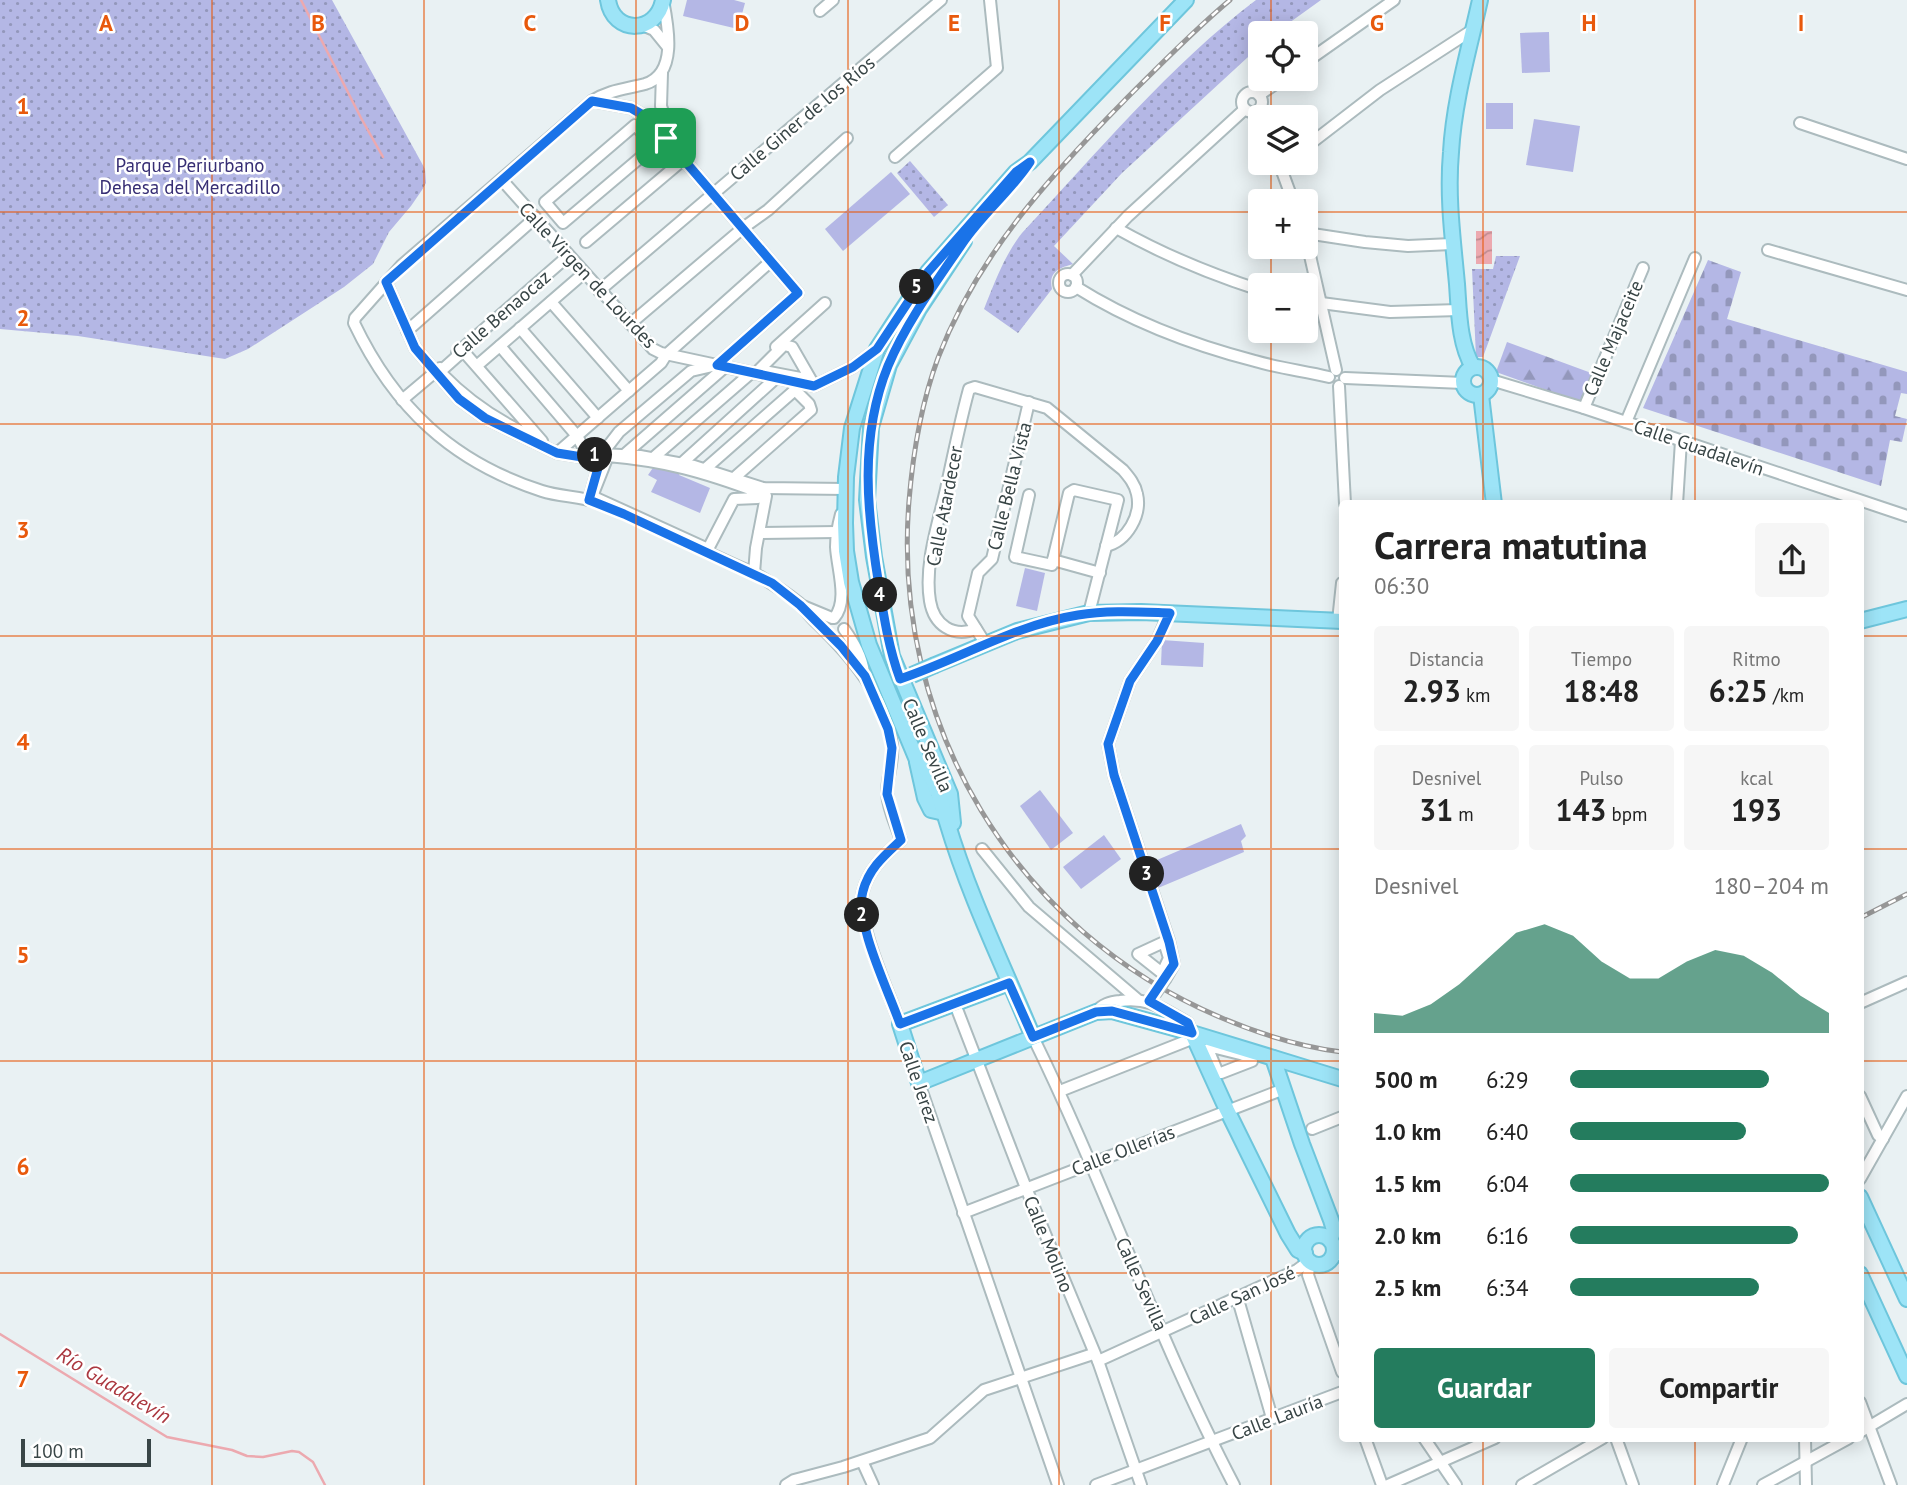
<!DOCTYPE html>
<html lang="es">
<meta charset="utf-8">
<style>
:root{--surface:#fff;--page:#f6f6f6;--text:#222;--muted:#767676;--accent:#247c5e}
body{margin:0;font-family:"PT Sans",sans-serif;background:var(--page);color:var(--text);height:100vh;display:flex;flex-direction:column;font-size:26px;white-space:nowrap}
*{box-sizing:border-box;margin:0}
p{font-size:23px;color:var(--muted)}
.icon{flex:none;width:38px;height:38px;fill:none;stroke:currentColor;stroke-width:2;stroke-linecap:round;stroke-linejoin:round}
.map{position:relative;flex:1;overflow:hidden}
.details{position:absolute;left:1339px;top:500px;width:525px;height:942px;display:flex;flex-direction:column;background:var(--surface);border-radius:7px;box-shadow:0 4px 18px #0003}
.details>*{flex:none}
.tools{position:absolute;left:1248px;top:21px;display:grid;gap:14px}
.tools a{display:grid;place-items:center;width:70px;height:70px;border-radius:7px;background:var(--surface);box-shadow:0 4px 18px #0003;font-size:35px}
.scale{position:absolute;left:21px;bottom:18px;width:130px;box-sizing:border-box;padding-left:7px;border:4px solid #384546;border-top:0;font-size:19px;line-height:24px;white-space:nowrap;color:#384546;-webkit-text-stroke:5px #fff;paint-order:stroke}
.pin{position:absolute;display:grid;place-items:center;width:60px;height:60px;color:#fff;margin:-30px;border-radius:14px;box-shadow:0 4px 10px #0006}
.km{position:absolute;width:35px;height:35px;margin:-18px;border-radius:50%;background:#222;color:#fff;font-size:19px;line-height:35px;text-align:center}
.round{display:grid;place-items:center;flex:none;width:74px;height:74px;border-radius:7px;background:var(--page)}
.overview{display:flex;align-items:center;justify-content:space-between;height:119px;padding:0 35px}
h1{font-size:38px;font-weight:600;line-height:52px}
.metrics{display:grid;grid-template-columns:repeat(3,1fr);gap:10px;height:119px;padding:7px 35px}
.metrics div{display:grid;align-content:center;border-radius:7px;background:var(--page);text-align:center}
.metrics b{font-size:30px;font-weight:600}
.metrics small{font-size:19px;font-weight:400}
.metrics p{font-size:19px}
.chart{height:196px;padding:14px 35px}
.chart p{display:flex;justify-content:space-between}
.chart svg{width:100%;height:126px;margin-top:7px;fill:var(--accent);opacity:.7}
.button{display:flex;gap:14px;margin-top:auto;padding:14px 35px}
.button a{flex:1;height:80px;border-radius:7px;background:var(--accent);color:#fff;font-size:28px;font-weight:600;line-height:80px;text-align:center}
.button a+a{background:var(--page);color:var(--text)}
ul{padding:0 35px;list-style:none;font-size:23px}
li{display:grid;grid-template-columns:112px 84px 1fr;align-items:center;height:52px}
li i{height:18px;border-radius:9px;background:var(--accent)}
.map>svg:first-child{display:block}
.green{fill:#b4b7e5}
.forest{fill:url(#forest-firs)}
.cemetery{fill:url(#cemetery-stones)}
.park{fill:url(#park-dots)}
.water{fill:url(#water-waves)}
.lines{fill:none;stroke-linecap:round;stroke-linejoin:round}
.stream{stroke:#eca9af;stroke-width:2.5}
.minor-casing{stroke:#acbbbe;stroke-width:14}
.major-casing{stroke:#6ec6dc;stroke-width:18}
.minor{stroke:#fff;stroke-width:10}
.major{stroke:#9de4f7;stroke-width:14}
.rail-casing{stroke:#979797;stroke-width:5}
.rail{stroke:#fff;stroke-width:2.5;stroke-dasharray:8;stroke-linecap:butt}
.minor-bridge-casing{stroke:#acbbbe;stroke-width:14;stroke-linecap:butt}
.major-bridge-casing{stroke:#6ec6dc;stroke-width:18;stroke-linecap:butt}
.minor-bridge{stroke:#fff;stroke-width:10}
.major-bridge{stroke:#9de4f7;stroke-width:14}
.route-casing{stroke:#fff;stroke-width:14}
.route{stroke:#1a73e8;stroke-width:9}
.grid{fill:none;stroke:#e8590c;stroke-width:2;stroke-opacity:0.55}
.labels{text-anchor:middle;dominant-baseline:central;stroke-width:5;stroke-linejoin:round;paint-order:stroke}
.street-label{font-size:19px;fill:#384546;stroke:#fff}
.park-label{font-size:19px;fill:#372e74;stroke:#fff}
.water-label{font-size:21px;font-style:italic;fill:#ab3840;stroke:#fff}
.grid-label{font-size:23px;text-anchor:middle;font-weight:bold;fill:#e8590c;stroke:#fff;stroke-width:5;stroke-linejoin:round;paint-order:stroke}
</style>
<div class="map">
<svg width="1907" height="1485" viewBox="0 0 1907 1485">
<defs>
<pattern id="forest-firs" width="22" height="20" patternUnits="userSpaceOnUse" patternTransform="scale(1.75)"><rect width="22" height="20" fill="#b4b7e5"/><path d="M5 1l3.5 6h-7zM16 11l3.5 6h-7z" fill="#9397bb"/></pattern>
<pattern id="cemetery-stones" width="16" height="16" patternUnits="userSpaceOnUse" patternTransform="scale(1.75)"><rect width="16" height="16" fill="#b4b7e5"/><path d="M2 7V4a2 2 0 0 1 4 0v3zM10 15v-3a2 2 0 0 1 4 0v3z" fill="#9397bb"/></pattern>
<pattern id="park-dots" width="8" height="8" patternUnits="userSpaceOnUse" patternTransform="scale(1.75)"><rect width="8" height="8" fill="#b4b7e5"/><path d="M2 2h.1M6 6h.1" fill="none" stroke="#9397bb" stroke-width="1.8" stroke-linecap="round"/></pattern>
<pattern id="water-waves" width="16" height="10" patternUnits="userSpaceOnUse" patternTransform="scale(1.75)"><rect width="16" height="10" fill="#eca9af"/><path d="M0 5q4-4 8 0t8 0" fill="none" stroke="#c08b90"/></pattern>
</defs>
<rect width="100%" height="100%" fill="#e9f1f3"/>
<g class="green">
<polygon points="687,0 734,0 745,3 738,29 683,16"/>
<polygon points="1549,32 1550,72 1522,73 1520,33"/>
<rect x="1486" y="103" width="27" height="26"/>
<polygon points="1534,119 1580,126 1573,172 1526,165"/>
<polygon points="891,172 910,194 843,251 825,229"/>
<polygon points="657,462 682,467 679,475 710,488 700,513 651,492 657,480 648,475"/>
<polygon points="1025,568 1045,573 1037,611 1016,606"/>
<polygon points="1162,640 1204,643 1203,667 1161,665"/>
<polygon points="1040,790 1073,833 1051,850 1020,806"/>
<polygon points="1241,824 1246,836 1241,841 1244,852 1158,888 1150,863"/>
<polygon points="1104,835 1121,859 1081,889 1063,867"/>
</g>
<polygon class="forest" points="1507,342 1594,374 1582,403 1496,372"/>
<polygon class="cemetery" points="1708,260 1741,272 1727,319 1907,372 1907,394 1901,393 1895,416 1907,419 1902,442 1890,440 1881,486 1643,408"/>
<g class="park">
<polygon points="0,0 332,0 425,169 426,183 422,190 411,206 389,232 373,264 344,287 248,349 225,359 78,336 0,329"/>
<path d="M1256,0H1321L1275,33H1260V46L1122,173L1054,246L1073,264C1060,268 1048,271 1052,289L1018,333L984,309C995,282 1004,256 1022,233C1095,155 1171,64 1256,0Z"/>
<polygon points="910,161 948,205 934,217 897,173"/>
<polygon points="1496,256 1520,256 1483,357 1476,357 1472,269 1493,269"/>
</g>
<rect class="water" x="1476" y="231" width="16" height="33"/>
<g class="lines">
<g class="stream">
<polyline points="301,0 361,118 383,157"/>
<polyline points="0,1334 167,1437 232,1450 247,1456 263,1457 292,1451 299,1452 313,1462 325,1485"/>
</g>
<defs>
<g id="minor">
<path d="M663,0C668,26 678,74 645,84C626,89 609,90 592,101L402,265L355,318L354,323C394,407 452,462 542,491C560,497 581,496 599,503C652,523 702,552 754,573C770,582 785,592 799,603C805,609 810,617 817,623C851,656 885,695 892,745C894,760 887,778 887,793C888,809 896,825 901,840C885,855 869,868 863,891C855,921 889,992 900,1024"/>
<polyline points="820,11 833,0"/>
<polyline points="642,25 654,30 667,46"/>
<polyline points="1306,62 1394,0"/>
<polyline points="662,73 661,106 668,127 666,138"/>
<circle cx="1252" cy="102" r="10"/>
<polyline points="1259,95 1283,79"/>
<polyline points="1800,123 1907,159"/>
<polygon points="635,125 654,146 563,223 545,202"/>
<polyline points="1306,147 1380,90 1474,29"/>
<polyline points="895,157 997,68 990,0"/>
<polyline points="1279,163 1293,201"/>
<polyline points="502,180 653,349 661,353 814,386 853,367 877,349"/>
<path d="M1116,228C1162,254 1210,274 1260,290"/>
<polyline points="1306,233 1365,242 1408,246 1452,244"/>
<polyline points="1306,238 1336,370"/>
<polyline points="586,242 683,160"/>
<polyline points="1768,250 1907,290"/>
<circle cx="1068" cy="283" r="9"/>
<polyline points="1072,275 1128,216 1245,109"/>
<polyline points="386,282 415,348 459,399 485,418 557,453 582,457 602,454 640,456 694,466 763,488 846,489"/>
<path d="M1076,287C1130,321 1193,345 1255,361C1279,368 1304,371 1329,377"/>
<polyline points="599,291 941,0"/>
<polyline points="1306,301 1390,312 1459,310"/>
<polyline points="551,302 629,391"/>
<polyline points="630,324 743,228 768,210 847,138"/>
<polyline points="520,328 598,418"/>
<polyline points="407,331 535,218"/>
<polygon points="784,345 792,347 811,380 759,370"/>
<polyline points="500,346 577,436 583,447 599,453"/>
<polyline points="776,347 825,303"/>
<path d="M462,352H464L542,441C504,425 471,404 442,374L443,369Z"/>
<polyline points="457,353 568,256"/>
<polyline points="480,363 584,273"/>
<polyline points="1345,378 1463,383"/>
<polyline points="1491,380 1584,408 1907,516"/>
<polyline points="1339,386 1345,504"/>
<polyline points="402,400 440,368"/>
<polyline points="1584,408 1643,268"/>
<polyline points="1626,422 1695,258"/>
<polyline points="557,453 661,363 666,355 770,262"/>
<polyline points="624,455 725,367"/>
<path d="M608,456C666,461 704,472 758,492V498L734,499L708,549L596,498L593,494Z"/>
<polyline points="653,458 751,373"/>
<polyline points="682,463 776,378"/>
<polyline points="705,469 795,390"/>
<polyline points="734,478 811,410 809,404 795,390 794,382"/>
<polyline points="1029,495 1015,557 1052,565 1053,560 1100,573"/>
<polyline points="589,500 602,454 619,432 691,371 717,365 798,293 648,118 631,108 592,101"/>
<polyline points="1677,504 1681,441"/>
<polyline points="759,533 837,532"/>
<polyline points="1053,560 1069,493 1074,490 1118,500 1089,613"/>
<polyline points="754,573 756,548 766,496 763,488"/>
<polyline points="803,606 832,618"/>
<path d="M834,618C849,601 837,568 836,547C836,536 838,525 841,514"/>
<polyline points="1338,621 1342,583"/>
<path d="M844,629C854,643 862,656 864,673"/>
<path d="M976,629C953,638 934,625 930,601C924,565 938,524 946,489C953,456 960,422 969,389L975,387L1047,408L1123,470C1129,477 1135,484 1137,494C1142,515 1127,541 1106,546"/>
<polyline points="985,643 968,616 978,573 992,559 1029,402"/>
<polyline points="982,849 1029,907 1137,999"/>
<polygon points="1164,942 1169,958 1162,973 1138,954"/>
<polyline points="1166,978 1174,964 1169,941 1114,775 1108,744 1130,681 1157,641 1169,613"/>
<polyline points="1860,1003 1907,982"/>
<polyline points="955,1004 1026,1188 1098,1361 1141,1485"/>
<path d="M1096,1012C1102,1004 1110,1002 1120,1001C1150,997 1163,1009 1188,1023L1192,1033"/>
<path d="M1033,1037C1105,1184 1158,1340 1234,1485"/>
<polygon points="1212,1047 1252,1057 1252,1061 1221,1073 1217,1071 1208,1049"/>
<polyline points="919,1083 1058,1485"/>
<polyline points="1060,1091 1194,1038"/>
<polyline points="1860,1096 1878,1135 1883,1139"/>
<polyline points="1312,1129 1342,1117"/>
<polyline points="1860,1179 1907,1096"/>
<polyline points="963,1213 1284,1089"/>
<polyline points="1334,1251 1342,1256"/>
<polyline points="1310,1262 1308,1275 1342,1372"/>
<polyline points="1237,1296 1272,1418"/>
<polyline points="1098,1361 1297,1270 1309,1261"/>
<polyline points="1860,1402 1891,1485"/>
<polyline points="1860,1432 1907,1404"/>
<polyline points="1365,1438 1382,1485"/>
<polyline points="1424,1438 1456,1485"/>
<polyline points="1616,1438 1633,1485"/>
<polyline points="1805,1438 1806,1485"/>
<polyline points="862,1461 873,1485"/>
<polyline points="786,1485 794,1480 843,1467 930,1438 984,1390 1093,1354"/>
<polyline points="1096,1485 1342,1392"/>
<polyline points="1388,1485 1495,1438"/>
<polyline points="1522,1485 1603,1438"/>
<polyline points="1723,1485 1742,1438"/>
<polyline points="1763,1485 1849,1438"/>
</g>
<g id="major">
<path d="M608,0C613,35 657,34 663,0"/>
<circle cx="1477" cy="381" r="14"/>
<path d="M1473,367C1459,344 1459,311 1457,284C1453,240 1447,197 1451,152C1454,100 1469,50 1480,0"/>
<polyline points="1481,395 1494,504"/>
<polyline points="1860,621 1907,609"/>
<polyline points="935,665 1017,631 1089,613 1141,612 1342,621"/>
<polyline points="917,762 925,798 931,810 940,812 949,806"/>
<polyline points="953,823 950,794 892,656 874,557 867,500 871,427 889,365 919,309 964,241"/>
<polyline points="1009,983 900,1024 919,1083 1096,1012 1112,1011 1192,1033 1342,1079"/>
<polyline points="1192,1033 1227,1110 1288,1234 1298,1250 1305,1253"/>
<path d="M1033,1037C1003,965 969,896 947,822C941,803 934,771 917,760L869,645L851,582L846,551L845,523L846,477L852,428L877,349L899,315L928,272L1016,172L1030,162L1186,0"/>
<polyline points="1273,1058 1302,1144 1331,1220 1334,1230 1330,1240"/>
<polyline points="1860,1197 1907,1299"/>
<circle cx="1319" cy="1250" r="15"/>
<polyline points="1860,1274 1907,1376"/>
</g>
</defs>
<use href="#minor" class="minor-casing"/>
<use href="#major" class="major-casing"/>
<use href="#minor" class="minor"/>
<use href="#major" class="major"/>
<defs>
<g id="rail">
<path d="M1230,0C1193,31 1159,66 1124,101C1049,177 977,256 938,358C921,404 913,452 909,501C891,724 1015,931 1222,1018C1260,1034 1301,1047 1342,1052"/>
<polyline points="1860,918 1907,894"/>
</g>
</defs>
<use href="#rail" class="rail-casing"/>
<use href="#rail" class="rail"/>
<defs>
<polyline id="minor-bridge" points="1155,994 1166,978"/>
<polyline id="major-bridge" points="912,675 935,665"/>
</defs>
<use href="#minor-bridge" class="minor-bridge-casing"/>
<use href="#major-bridge" class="major-bridge-casing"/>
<use href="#minor-bridge" class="minor-bridge"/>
<use href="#major-bridge" class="major-bridge"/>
</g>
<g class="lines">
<defs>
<path id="route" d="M592,101L631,108L648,118L798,293L717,365L814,386L853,367L877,349L928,272L1016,172L1030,162C1011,191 982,214 962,244C936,282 906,323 888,366C859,437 867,513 879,586C884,618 889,649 900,679C960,659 1015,625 1078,615C1108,610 1139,612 1170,613L1157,641L1130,681L1108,744L1114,775L1169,942L1174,964L1149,1001L1188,1023L1192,1033L1112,1011L1096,1012L1033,1037L1009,983L900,1024C889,992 854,921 863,891C869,868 885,855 901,840L887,794L892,748L888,729L865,676L841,646L800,605L772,583L624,514L589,500L602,454L582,457L557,453L485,418L459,399L415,348L386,282Z"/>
</defs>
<use href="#route" class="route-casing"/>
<use href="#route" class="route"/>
</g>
<path class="grid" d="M212,0V1485M424,0V1485M636,0V1485M848,0V1485M1059,0V1485M1271,0V33M1483,0V504M1695,0V504M1271,79V117M1271,163V201M0,212H1260M1306,212H1907M1271,247V285M1271,331V1485M0,424H1907M0,636H1342M1860,636H1907M0,849H1342M1860,849H1907M0,1061H1342M1860,1061H1907M0,1273H1342M1860,1273H1907M1483,1438V1485M1695,1438V1485"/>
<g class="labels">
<g class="street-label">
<text transform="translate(802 118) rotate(-40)">Calle Giner de los Ríos</text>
<text transform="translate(588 275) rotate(47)">Calle Virgen de Lourdes</text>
<text transform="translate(501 314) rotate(-41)">Calle Benaocaz</text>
<text transform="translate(1613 338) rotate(-67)">Calle Majaceite</text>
<text transform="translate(1699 447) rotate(19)">Calle Guadalevín</text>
<text transform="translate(1009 486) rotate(-76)">Calle Bella Vista</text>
<text transform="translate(944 506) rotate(-79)">Calle Atardecer</text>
<text transform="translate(928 745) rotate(67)">Calle Sevilla</text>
<text transform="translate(919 1082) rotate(71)">Calle Jerez</text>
<text transform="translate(1123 1150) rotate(-21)">Calle Ollerías</text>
<text transform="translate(1049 1244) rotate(68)">Calle Molino</text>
<text transform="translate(1142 1284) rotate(66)">Calle Sevilla</text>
<text transform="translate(1242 1295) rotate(-25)">Calle San José</text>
<text transform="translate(1277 1417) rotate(-21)">Calle Lauría</text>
</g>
<g class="park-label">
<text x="190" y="165">Parque Periurbano<tspan x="190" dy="22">Dehesa del Mercadillo</tspan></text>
</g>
<g class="water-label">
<text transform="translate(114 1385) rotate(31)">Río Guadalevín</text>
</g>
</g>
<g class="grid-label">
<text x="106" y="31">A</text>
<text x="318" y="31">B</text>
<text x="530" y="31">C</text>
<text x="742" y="31">D</text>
<text x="954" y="31">E</text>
<text x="1165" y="31">F</text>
<text x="1377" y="31">G</text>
<text x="1589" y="31">H</text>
<text x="1801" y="31">I</text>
<text x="23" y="114">1</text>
<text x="23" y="326">2</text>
<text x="23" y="538">3</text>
<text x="23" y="750">4</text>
<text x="23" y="963">5</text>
<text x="23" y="1175">6</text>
<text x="23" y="1387">7</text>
</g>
</svg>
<div class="tools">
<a><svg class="icon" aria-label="locate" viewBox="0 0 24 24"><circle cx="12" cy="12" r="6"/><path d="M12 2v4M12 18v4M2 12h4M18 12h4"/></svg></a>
<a><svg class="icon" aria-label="layers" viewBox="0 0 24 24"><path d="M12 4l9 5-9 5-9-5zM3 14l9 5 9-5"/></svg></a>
<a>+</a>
<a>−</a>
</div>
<div class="scale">100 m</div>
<div class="pin" style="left:666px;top:138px;background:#1e9e55"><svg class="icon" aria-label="arrive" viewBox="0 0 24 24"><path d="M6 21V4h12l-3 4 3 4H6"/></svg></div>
<b class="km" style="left:595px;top:455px">1</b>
<b class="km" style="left:862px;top:915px">2</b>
<b class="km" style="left:1147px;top:874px">3</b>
<b class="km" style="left:880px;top:595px">4</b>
<b class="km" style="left:917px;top:287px">5</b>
<section class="details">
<div class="overview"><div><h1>Carrera matutina</h1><p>06:30</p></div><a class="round"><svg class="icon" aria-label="share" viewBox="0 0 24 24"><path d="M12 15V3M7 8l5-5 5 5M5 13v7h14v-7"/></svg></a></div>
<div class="metrics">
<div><p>Distancia</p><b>2.93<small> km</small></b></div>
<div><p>Tiempo</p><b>18:48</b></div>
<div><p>Ritmo</p><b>6:25<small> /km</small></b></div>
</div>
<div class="metrics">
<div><p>Desnivel</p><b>31<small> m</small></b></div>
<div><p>Pulso</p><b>143<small> bpm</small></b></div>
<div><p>kcal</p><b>193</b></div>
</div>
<div class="chart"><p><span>Desnivel</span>180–204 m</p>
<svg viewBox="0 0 160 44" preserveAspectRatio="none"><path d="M0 44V37L10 38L20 34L30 27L40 18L50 9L60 6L70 10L80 19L90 25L100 25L110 19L120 15L130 17L140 23L150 31L160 37V44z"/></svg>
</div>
<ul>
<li><b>500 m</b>6:29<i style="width:77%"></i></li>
<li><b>1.0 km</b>6:40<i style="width:68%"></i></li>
<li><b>1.5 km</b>6:04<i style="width:100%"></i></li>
<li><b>2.0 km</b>6:16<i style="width:88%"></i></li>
<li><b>2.5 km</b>6:34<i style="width:73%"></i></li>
</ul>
<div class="button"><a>Guardar</a><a>Compartir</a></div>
</section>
</div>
